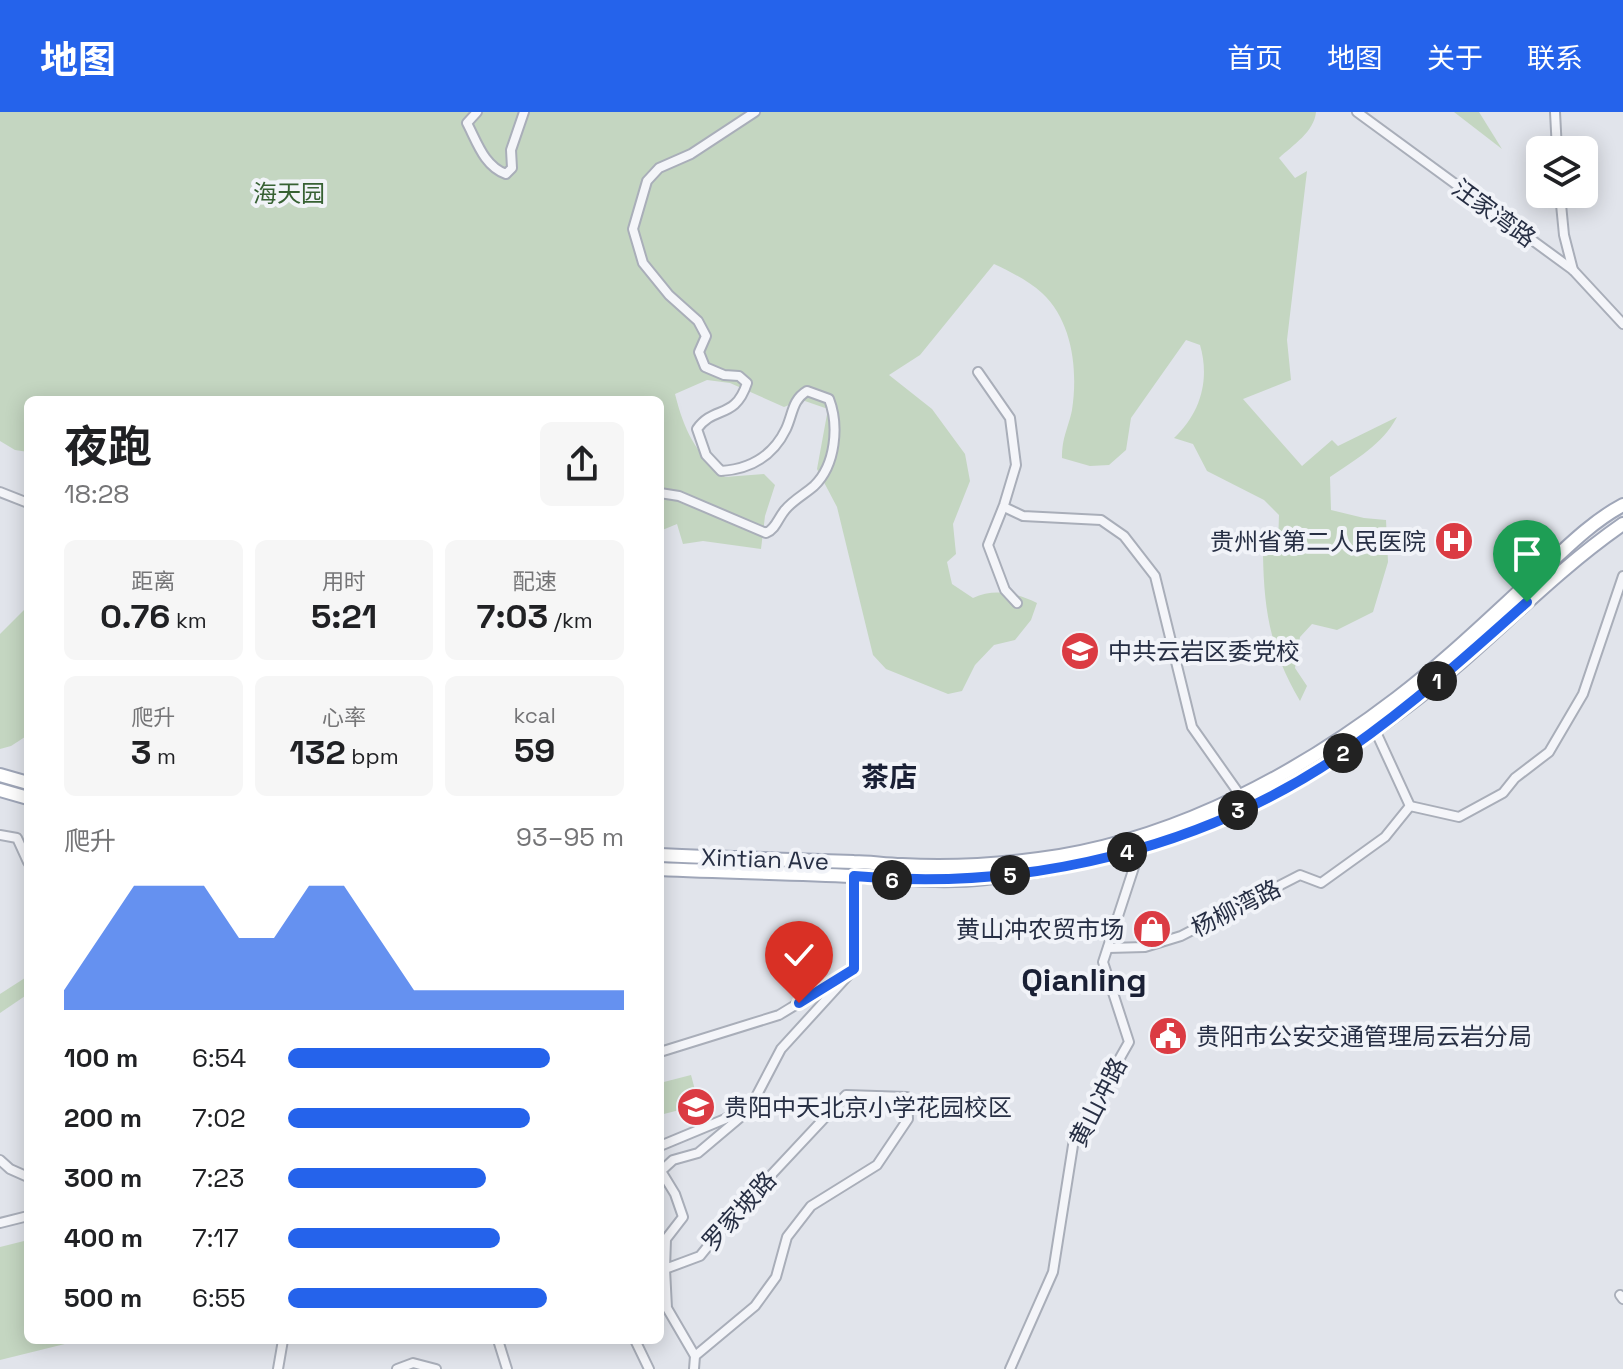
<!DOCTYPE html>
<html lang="zh">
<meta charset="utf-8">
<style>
:root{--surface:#fff;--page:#f6f6f6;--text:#202124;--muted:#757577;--accent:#2563eb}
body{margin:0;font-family:"Space Grotesk","Noto Sans SC",sans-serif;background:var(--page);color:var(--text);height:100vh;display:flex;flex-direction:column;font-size:30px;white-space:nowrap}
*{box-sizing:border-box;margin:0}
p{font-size:26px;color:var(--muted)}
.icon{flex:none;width:44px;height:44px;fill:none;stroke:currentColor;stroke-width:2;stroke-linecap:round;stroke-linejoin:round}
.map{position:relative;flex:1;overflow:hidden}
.panel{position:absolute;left:24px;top:284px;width:640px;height:948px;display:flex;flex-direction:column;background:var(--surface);border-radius:12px;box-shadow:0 4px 20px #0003}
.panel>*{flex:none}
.buttons{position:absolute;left:1526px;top:24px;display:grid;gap:16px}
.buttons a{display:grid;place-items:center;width:72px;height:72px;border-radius:12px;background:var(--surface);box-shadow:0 4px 20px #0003;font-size:40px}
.pin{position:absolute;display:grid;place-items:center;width:68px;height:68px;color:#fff;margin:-82px -34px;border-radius:50% 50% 50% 0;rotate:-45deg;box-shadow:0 0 8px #0007}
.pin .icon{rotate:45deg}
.km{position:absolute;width:40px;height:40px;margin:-20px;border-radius:50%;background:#222;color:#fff;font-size:22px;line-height:40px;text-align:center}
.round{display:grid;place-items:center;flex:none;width:84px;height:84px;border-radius:12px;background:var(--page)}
.overview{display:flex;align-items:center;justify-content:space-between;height:136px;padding:0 40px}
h1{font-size:44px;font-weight:700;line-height:60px}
.stats{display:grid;grid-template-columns:repeat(3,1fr);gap:12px;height:136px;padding:8px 40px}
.stats div{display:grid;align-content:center;border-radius:12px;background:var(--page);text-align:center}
.stats b{font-size:34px;font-weight:700}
.stats small{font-size:22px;font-weight:400}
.stats p{font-size:22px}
.chart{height:224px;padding:16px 40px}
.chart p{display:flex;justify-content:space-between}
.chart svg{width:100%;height:144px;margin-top:8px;fill:var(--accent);opacity:.7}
ul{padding:0 40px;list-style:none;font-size:26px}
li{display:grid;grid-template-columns:128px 96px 1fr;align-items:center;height:60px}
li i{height:20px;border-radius:10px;background:var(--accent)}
header{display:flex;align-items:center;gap:48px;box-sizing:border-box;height:112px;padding:0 40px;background:var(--accent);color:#fff}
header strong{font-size:38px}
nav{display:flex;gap:44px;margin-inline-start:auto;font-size:28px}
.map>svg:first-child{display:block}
.green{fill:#c4d6c1}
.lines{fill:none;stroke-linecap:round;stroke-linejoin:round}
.minor-casing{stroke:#a9aeb9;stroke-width:12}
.primary-casing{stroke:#9fa6b8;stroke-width:16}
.minor{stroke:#f4f5f9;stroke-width:8}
.primary{stroke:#fff;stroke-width:12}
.route-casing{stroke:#fff;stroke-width:16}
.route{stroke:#2563eb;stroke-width:10}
.labels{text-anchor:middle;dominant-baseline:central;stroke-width:8;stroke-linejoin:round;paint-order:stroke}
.park-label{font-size:24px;fill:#376133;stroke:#f1f3f8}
.street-label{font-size:24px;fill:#272f44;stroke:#f1f3f8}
.poi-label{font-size:24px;fill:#272f44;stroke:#f1f3f8;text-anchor:start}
.quarter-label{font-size:28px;font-weight:bold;fill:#1a2035;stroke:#f1f3f8}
.district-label{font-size:32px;font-weight:bold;fill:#1a2035;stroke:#f1f3f8}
</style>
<header>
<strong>地图</strong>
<nav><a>首页</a><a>地图</a><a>关于</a><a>联系</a></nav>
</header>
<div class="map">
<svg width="1623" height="1257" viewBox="0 0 1623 1257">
<rect width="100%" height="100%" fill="#e1e4eb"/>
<g class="green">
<path d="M0,0H1316C1314,20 1293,33 1279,46L1295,66L1307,59L1287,228L1291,268L1243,287L1302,354L1332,328L1338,334L1397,305C1382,333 1356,347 1330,365L1331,398L1364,406L1386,408L1388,450L1373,500L1337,518L1312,512L1300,525L1295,556L1307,574L1300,589C1271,540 1264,500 1263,443L1278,432L1279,403L1264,388L1207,359L1193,332L1174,326C1201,301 1210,267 1200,233L1186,228L1131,306L1126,338L1109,353L1090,354L1062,346C1062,325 1068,317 1072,298C1078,259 1073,210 1042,181C1029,169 1011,160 994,152L920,243L889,263L932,297L965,342L970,369L953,412L956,442L947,450L952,472L973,486C994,476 1017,481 1037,491L1031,508L1015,528L994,533L975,553L962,579L948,582L886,557L873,543L837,395L817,357L828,297L802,288L784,295L730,271L707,268L675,282C684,318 695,341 725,365L764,362L775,373L765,404L761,437L703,429L683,432L677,412L660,419V288H28V340L15,338L0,329Z"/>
<polygon points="1454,0 1479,0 1502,37"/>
<polygon points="28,494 28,623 11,634 0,637 0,522"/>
<polygon points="28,864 28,882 0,901 0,882"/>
<polygon points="691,963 699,993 660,1003 660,971"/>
<polygon points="28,1128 28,1228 81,1228 0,1248 0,1135"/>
</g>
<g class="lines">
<defs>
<g id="minor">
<path d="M477,0L467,11C477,30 484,54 506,62L512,56L511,38L524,0"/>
<polyline points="1357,0 1573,158 1623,212"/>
<polyline points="1555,0 1557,38"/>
<polyline points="1560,82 1564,123 1573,158"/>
<polyline points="978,260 1010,306 1016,353 1004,393 988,433 1005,478 1017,491"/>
<polyline points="0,380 28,391"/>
<path d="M660,381L679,384L766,421C776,417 778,406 785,398C793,388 805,382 814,374C836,353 839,313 829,287L807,279C792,288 793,302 786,317C773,344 751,357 721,359L706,343L697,317C714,293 735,308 747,271L739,264L724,263L705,255L699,240L706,224L698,209L669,183L643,151L633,117L647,69L659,56L691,42L755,0"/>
<polyline points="1004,395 1023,404 1101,408 1124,424 1155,464 1192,615 1240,683"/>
<polyline points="1375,618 1410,694"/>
<polyline points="0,723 17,726 28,750"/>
<polyline points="1108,836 1145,835 1181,824 1300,763 1321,771 1385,725 1410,694 1459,705 1503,681 1515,666 1549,640 1583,582 1623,464"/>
<polyline points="660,940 779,903 843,864"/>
<polyline points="660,1034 725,1007 749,993"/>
<polyline points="0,1048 10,1057 28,1065"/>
<polyline points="0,1111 28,1104"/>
<polyline points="665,1157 667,1196 695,1244"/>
<polyline points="1620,1183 1623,1187"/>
<polyline points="498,1228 507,1257"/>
<polyline points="635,1228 649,1257"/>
<polyline points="278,1257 283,1228"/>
<polyline points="397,1257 413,1251 436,1257"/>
<polyline points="694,1257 695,1244 755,1194 776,1165 787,1125 811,1094 877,1053 908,1007 907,985 846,983 729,1108 700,1144 665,1157 666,1127 683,1105 675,1082 661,1059 673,1048 698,1041 749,998 781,937 854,857 854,764"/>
<polyline points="1010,1257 1053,1160 1074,1027 1129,930 1103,850 1140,737 1139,733"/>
</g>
<g id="primary">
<polyline points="0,663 28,671"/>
<polyline points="0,678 28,686"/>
<path d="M660,743C725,746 789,748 854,750C870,750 886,753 902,753C953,756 1009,752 1060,744C1183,723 1299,661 1397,586C1447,548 1492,504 1538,462C1564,438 1591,410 1623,393"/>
<path d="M660,757C724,760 789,761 853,764C898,766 942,771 986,766C1144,749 1280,691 1406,595C1482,538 1545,466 1623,412"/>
</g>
</defs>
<use href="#minor" class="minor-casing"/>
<use href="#primary" class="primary-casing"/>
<use href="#minor" class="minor"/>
<use href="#primary" class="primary"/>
</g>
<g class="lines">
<defs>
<path id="route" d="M799,891L854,857V764C1025,780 1207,737 1349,637C1412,593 1469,542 1527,490"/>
</defs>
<use href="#route" class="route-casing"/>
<use href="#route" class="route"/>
</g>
<defs>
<symbol id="hospital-disc" viewBox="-11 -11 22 22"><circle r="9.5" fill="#db3b43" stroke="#f1f3f8"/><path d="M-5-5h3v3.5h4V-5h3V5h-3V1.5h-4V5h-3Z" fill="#fff"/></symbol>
<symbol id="school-disc" viewBox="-11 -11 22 22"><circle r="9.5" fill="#db3b43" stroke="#f1f3f8"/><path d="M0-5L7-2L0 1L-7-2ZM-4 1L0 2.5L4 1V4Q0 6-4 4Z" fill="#fff"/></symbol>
<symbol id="shop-disc" viewBox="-11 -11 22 22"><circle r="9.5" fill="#db3b43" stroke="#f1f3f8"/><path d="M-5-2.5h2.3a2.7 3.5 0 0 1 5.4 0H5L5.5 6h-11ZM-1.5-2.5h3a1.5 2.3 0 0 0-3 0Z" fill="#fff"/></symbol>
<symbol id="civic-disc" viewBox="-11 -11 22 22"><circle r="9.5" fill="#db3b43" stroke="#f1f3f8"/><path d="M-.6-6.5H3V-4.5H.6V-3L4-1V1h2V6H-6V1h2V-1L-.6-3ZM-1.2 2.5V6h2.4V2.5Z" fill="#fff"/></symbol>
</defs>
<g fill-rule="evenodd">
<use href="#hospital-disc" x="1432" y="407" width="44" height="44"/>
<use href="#school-disc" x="1058" y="517" width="44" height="44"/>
<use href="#shop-disc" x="1130" y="795" width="44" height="44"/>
<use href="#civic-disc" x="1146" y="902" width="44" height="44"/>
<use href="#school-disc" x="674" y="973" width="44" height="44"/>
</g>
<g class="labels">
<g class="park-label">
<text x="289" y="81">海天园</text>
</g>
<g class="street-label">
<text transform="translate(1494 101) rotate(36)">汪家湾路</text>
<text transform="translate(765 747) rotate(2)">Xintian Ave</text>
<text transform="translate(1236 796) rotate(-27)">杨柳湾路</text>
<text transform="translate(1098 990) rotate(-63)">黄山冲路</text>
<text transform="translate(739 1099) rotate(-48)">罗家坡路</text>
</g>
<g class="poi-label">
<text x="1426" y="429" text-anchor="end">贵州省第二人民医院</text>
<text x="1108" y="539">中共云岩区委党校</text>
<text x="1124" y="817" text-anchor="end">黄山冲农贸市场</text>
<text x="1196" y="924">贵阳市公安交通管理局云岩分局</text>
<text x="724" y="995">贵阳中天北京小学花园校区</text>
</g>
<g class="quarter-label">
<text x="889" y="665">茶店</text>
</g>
<g class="district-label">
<text x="1084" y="868">Qianling</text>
</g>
</g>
</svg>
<div class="buttons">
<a><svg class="icon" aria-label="layers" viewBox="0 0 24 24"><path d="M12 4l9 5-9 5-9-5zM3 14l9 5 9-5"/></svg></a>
</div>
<div class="pin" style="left:1527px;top:490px;background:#1e9e55"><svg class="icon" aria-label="arrive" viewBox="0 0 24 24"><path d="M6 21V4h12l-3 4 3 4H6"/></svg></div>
<div class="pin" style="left:799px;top:891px;background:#d93025"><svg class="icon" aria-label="check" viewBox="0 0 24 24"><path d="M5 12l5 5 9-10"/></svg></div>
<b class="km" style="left:1437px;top:569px">1</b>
<b class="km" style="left:1343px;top:641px">2</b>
<b class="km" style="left:1238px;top:698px">3</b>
<b class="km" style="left:1127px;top:740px">4</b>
<b class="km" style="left:1010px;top:763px">5</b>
<b class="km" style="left:892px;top:768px">6</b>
<section class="panel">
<div class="overview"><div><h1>夜跑</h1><p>18:28</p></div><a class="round"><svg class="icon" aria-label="share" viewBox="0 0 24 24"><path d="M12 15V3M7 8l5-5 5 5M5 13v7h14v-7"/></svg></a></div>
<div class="stats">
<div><p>距离</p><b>0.76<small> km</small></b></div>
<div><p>用时</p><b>5:21</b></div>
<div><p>配速</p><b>7:03<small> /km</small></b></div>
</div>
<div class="stats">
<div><p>爬升</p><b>3<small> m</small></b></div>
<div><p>心率</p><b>132<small> bpm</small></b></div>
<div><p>kcal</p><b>59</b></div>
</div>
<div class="chart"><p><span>爬升</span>93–95 m</p>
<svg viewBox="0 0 160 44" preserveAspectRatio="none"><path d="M0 44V38L10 22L20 6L30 6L40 6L50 22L60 22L70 6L80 6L90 22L100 38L110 38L120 38L130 38L140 38L150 38L160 38V44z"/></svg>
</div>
<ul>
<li><b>100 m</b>6:54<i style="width:78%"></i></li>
<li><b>200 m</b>7:02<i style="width:72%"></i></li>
<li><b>300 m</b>7:23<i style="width:59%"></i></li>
<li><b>400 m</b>7:17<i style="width:63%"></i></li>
<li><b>500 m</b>6:55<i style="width:77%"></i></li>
</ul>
</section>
</div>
